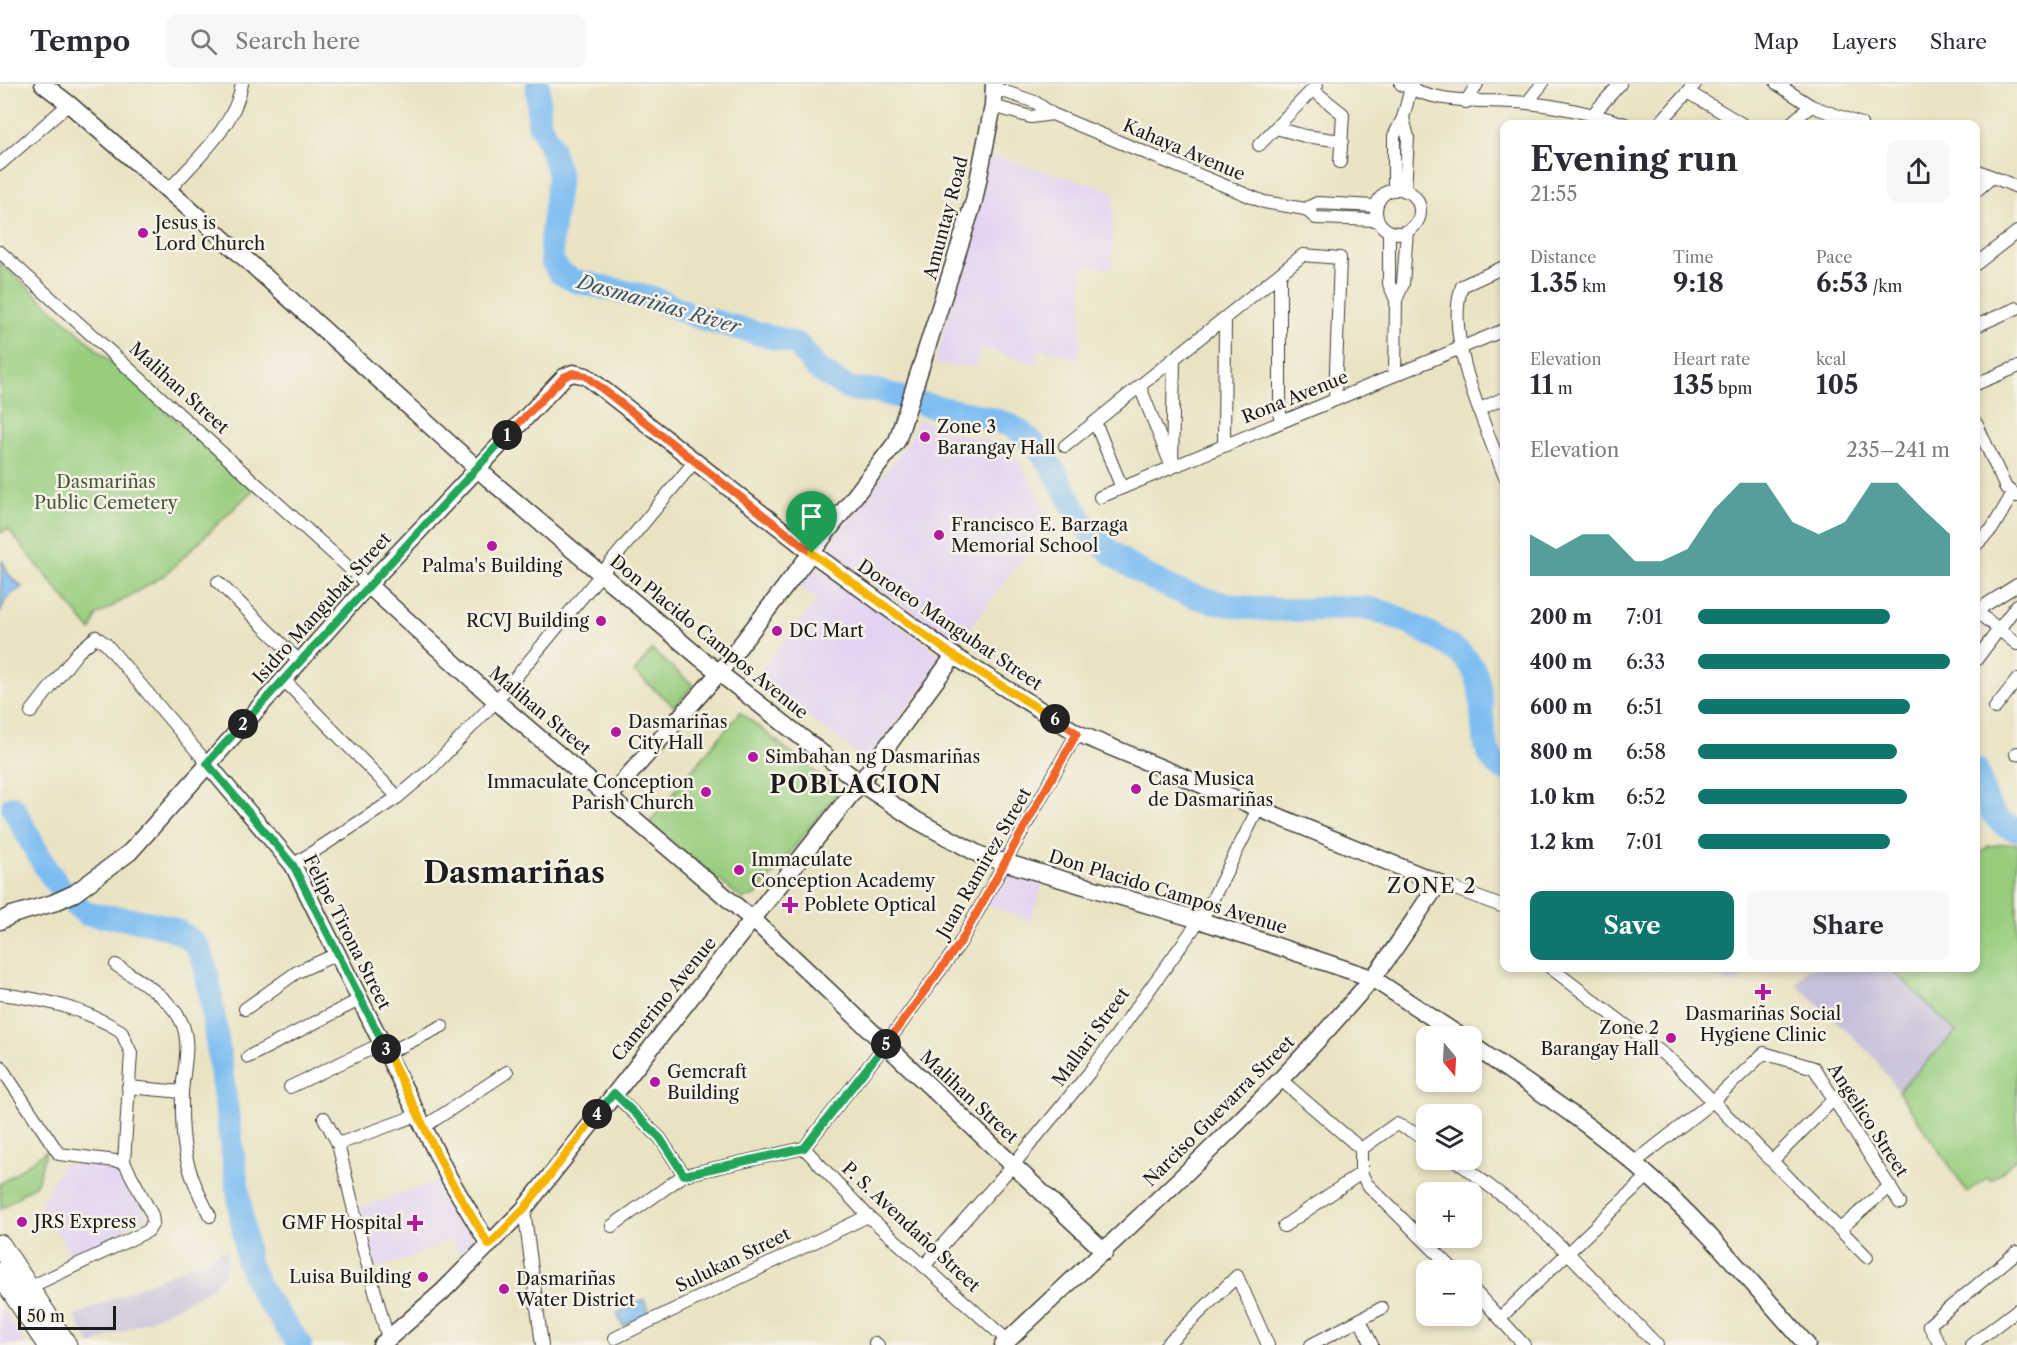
<!DOCTYPE html>
<meta charset="utf-8">
<style>
:root{--surface:#fff;--page:#f7f7f7;--text:#2b2b33;--muted:#7c7c81;--line:#e1e1e2;--accent:#0f766e}
body{margin:0;font-family:"Libre Caslon Text",serif;background:var(--page);color:var(--text);height:100vh;display:flex;flex-direction:column;font-size:22px;white-space:nowrap}
*{box-sizing:border-box;margin:0}
p{font-size:20px;color:var(--muted)}
.icon{flex:none;width:33px;height:33px;fill:none;stroke:currentColor;stroke-width:2;stroke-linecap:round;stroke-linejoin:round}
.map{position:relative;flex:1;overflow:hidden}
.side{position:absolute;left:1500px;top:36px;width:480px;height:852px;display:flex;flex-direction:column;background:var(--surface);border-radius:12px;box-shadow:0 3px 9px #0003}
.side>*{flex:none}
.needle{width:39px;rotate:162deg}
.controls{position:absolute;left:1416px;top:942px;display:grid;gap:12px}
.controls a{display:grid;place-items:center;width:66px;height:66px;border-radius:12px;background:var(--surface);box-shadow:0 3px 9px #0003;font-size:30px}
.scale{position:absolute;left:18px;bottom:15px;width:98px;box-sizing:border-box;padding-left:6px;border:3px solid #1c1c1c;border-top:0;font-size:16px;line-height:21px;white-space:nowrap;color:#1c1c1c;-webkit-text-stroke:4px #f7f3e8;paint-order:stroke}
.pin{position:absolute;display:grid;place-items:center;width:51px;height:51px;color:#fff;margin:-62px -26px;border-radius:50% 50% 50% 0;rotate:-45deg;box-shadow:0 0 6px #0007}
.pin .icon{rotate:45deg}
.km{position:absolute;width:30px;height:30px;margin:-15px;border-radius:50%;background:#222;color:#fff;font-size:16px;line-height:30px;text-align:center}
.round{display:grid;place-items:center;flex:none;width:63px;height:63px;border-radius:12px;background:var(--page)}
.headline{display:flex;align-items:center;justify-content:space-between;height:102px;padding:0 30px}
h1{font-size:33px;font-weight:700;line-height:45px}
.metrics{display:grid;grid-template-columns:repeat(3,1fr);gap:9px;height:102px;padding:6px 30px}
.metrics div{display:grid;align-content:center}
.metrics b{font-size:26px;font-weight:700}
.metrics small{font-size:16px;font-weight:400}
.metrics p{font-size:16px}
.chart{height:168px;padding:12px 30px}
.chart p{display:flex;justify-content:space-between}
.chart svg{width:100%;height:108px;margin-top:6px;fill:var(--accent);opacity:.7}
.button{display:flex;gap:12px;margin-top:auto;padding:12px 30px}
.button a{flex:1;height:69px;border-radius:12px;background:var(--accent);color:#fff;font-size:24px;font-weight:700;line-height:69px;text-align:center}
.button a+a{background:var(--page);color:var(--text)}
ul{padding:0 30px;list-style:none;font-size:20px}
li{display:grid;grid-template-columns:96px 72px 1fr;align-items:center;height:45px}
li i{height:15px;border-radius:8px;background:var(--accent)}
header{display:flex;align-items:center;gap:36px;box-sizing:border-box;height:84px;padding:0 30px;background:var(--surface);border-bottom:2px solid var(--line)}
header strong{font-size:28px}
nav{display:flex;gap:33px;margin-inline-start:auto;font-size:21px}
.search{width:420px;height:54px;background:var(--page);display:flex;align-items:center;gap:15px;box-sizing:border-box;padding:0 21px;border-radius:12px;color:var(--muted);font-size:22px}
.map>svg:first-child{display:block}
.built{fill:#e4d3f2}
.industrial{fill:#c6c0da}
.green{fill:#98cd7e;stroke:#5a744d;stroke-width:1.5}
.water{fill:#7dbdf2;stroke:#4c6c87;stroke-width:1.5}
.lines{fill:none;stroke-linecap:round;stroke-linejoin:round}
.river{stroke:#7dbdf2;stroke-width:24}
.street-casing{stroke:#3b3a35;stroke-width:14}
.secondary-casing{stroke:#3b3a35;stroke-width:19}
.highway-casing{stroke:#3b3a35;stroke-width:23}
.street{stroke:#fff;stroke-width:12}
.secondary{stroke:#fff;stroke-width:16}
.highway{stroke:#fff;stroke-width:21}
.split-1-casing{stroke:#fff;stroke-width:12}
.split-2-casing{stroke:#fff;stroke-width:12}
.split-3-casing{stroke:#fff;stroke-width:12}
.split-4-casing{stroke:#fff;stroke-width:12}
.split-5-casing{stroke:#fff;stroke-width:12}
.split-6-casing{stroke:#fff;stroke-width:12}
.split-7-casing{stroke:#fff;stroke-width:12}
.split-1{stroke:#f0652b;stroke-width:8}
.split-2{stroke:#22a559;stroke-width:8}
.split-3{stroke:#22a559;stroke-width:8}
.split-4{stroke:#f5b400;stroke-width:8}
.split-5{stroke:#22a559;stroke-width:8}
.split-6{stroke:#f0652b;stroke-width:8}
.split-7{stroke:#f5b400;stroke-width:8}
.poi-dot{fill:#b5179e;stroke:#f7f3e8;stroke-width:2}
.labels{text-anchor:middle;dominant-baseline:central;stroke-width:5;stroke-linejoin:round;paint-order:stroke}
.street-label{font-size:18px;fill:#1c1c1c;stroke:#f7f3e8}
.poi-label{font-size:18px;fill:#1c1c1c;stroke:#f7f3e8;text-anchor:start}
.park-label{font-size:18px;fill:#475a3e;stroke:#f7f3e8}
.water-label{font-size:20px;font-style:italic;fill:#3e5467;stroke:#f7f3e8}
.quarter-label{font-size:21px;letter-spacing:1.5px;fill:#1c1c1c;stroke:#f7f3e8}
.district-label{font-size:24px;font-weight:bold;letter-spacing:1.5px;fill:#1c1c1c;stroke:#f7f3e8}
.town-label{font-size:30px;font-weight:bold;fill:#1c1c1c;stroke:#f7f3e8}
</style>
<header>
<strong>Tempo</strong>
<div class="search"><svg class="icon" aria-label="search" viewBox="0 0 24 24"><circle cx="10" cy="10" r="6"/><path d="M15 15l6 6"/></svg>Search here</div>
<nav><a>Map</a><a>Layers</a><a>Share</a></nav>
</header>
<div class="map">
<svg width="2017" height="1261" viewBox="0 0 2017 1261">
<rect width="100%" height="100%" fill="#f7f3e8"/>
<filter id="ink" filterUnits="userSpaceOnUse"><feTurbulence type="fractalNoise" baseFrequency=".0167" numOctaves="2"/><feDisplacementMap in="SourceGraphic" scale="12" xChannelSelector="R" yChannelSelector="G"/><feConvolveMatrix kernelMatrix="1 2 1 2 8 2 1 2 1" color-interpolation-filters="sRGB"/></filter>
<filter id="wash" filterUnits="userSpaceOnUse"><feTurbulence type="fractalNoise" baseFrequency=".008" numOctaves="4" result="noise"/><feDisplacementMap in="SourceGraphic" scale="24" xChannelSelector="R" yChannelSelector="G"/><feGaussianBlur stdDeviation="1.35" result="paint"/><feColorMatrix in="noise" values="0 0 0 0 0 0 0 0 0 0 0 0 0 0 0 0 0 1.4 0 .05"/><feComposite in="paint" operator="in"/></filter>
<g filter="url(#wash)">
<rect width="100%" height="100%" fill="#eae3c3"/>
<g class="built">
<polygon points="989,71 1114,107 1112,184 1083,181 1080,276 1041,264 1036,279 981,264 975,282 935,281"/>
<polygon points="919,335 948,348 992,357 1020,378 1051,436 957,561 826,466 909,357"/>
<polygon points="813,480 946,574 866,676 755,593 818,516 799,501"/>
<polygon points="1005,786 1044,798 1030,837 986,821"/>
<polygon points="62,1080 114,1083 122,1088 147,1133 72,1174 40,1120"/>
<polygon points="440,1096 474,1156 459,1170 451,1155 416,1172 377,1184 360,1124"/>
<polygon points="0,1221 25,1260 0,1261"/>
</g>
<g class="industrial">
<polygon points="1689,884 1751,884 1742,896 1732,899"/>
<polygon points="1808,884 1891,884 1956,949 1898,1007 1872,971 1796,900"/>
<polygon points="227,1165 226,1188 211,1204 169,1227 91,1261 74,1232"/>
</g>
<g class="green">
<polygon points="0,178 253,406 165,491 96,532 91,547 8,445 0,449"/>
<polygon points="652,566 693,601 675,623 634,588"/>
<polygon points="740,628 839,707 756,811 742,815 649,739"/>
<polygon points="2017,759 2017,1074 1991,1097 1988,1093 1967,1108 1898,1007 1956,948 1891,884 1976,884 1976,774 1988,762"/>
<polygon points="46,1067 37,1099 1,1125 0,1100"/>
</g>
<g class="water">
<polygon points="2,476 9,491 22,503 6,514 0,530"/>
<polygon points="644,1216 650,1229 623,1242 617,1229"/>
</g>
<g class="lines">
<g class="river">
<polyline points="538,0 539,39 551,63 559,91 551,158 552,177 560,189 575,197 653,214 698,233 797,260 816,284 849,305 878,307 899,313"/>
<path d="M923,320C944,325 994,333 1011,342C1054,366 1063,414 1091,450C1106,468 1140,489 1161,499C1200,519 1250,526 1293,526C1319,526 1345,521 1370,525C1392,528 1446,557 1463,572C1497,601 1467,667 1504,685"/>
<path d="M1976,685C1984,709 1989,741 2017,745"/>
<path d="M13,723C33,761 52,804 87,830C119,835 187,835 201,870C206,880 207,894 210,906L248,1179L262,1209L300,1261"/>
</g>
</g>
</g>
<g filter="url(#ink)">
<g class="lines">
<defs>
<g id="street">
<path d="M1401,0C1442,22 1483,15 1527,19C1560,22 1593,30 1625,40"/>
<polyline points="1777,0 1811,22 1861,40"/>
<polyline points="994,4 1035,18 1052,30 1264,118 1305,125 1316,134 1377,136"/>
<polyline points="1313,6 1343,30 1340,78"/>
<polyline points="1688,8 1742,40"/>
<polyline points="1466,18 1477,0"/>
<polyline points="1527,19 1542,0"/>
<polyline points="993,22 1031,33 1052,30"/>
<polyline points="1593,30 1620,0"/>
<polyline points="1403,34 1408,53 1405,107"/>
<polyline points="1659,40 1695,0"/>
<polyline points="1790,40 1811,22"/>
<polyline points="1276,44 1305,52 1342,57"/>
<polyline points="1259,61 1317,1"/>
<polyline points="0,80 69,20"/>
<polyline points="1976,86 2017,103"/>
<circle cx="1398" cy="127" r="22"/>
<polyline points="1394,106 1394,52 1403,34 1412,0"/>
<path d="M168,107C196,75 235,43 242,0"/>
<polyline points="1976,107 1992,93"/>
<polyline points="1305,125 1317,119 1376,122"/>
<polyline points="1389,147 1389,200 1396,216"/>
<polyline points="0,168 368,501"/>
<polyline points="1976,180 2017,148"/>
<path d="M1504,183L1462,202C1444,253 1485,341 1504,391"/>
<polyline points="1280,190 1280,338"/>
<polyline points="1976,242 2017,224"/>
<polyline points="1395,291 1396,216 1403,200 1407,147"/>
<polyline points="1976,300 2017,283"/>
<polyline points="1140,303 1169,376"/>
<polyline points="1480,325 1504,314"/>
<polyline points="1095,338 1122,404"/>
<polyline points="1976,339 2006,404 2017,412"/>
<polyline points="1065,362 1303,171 1340,174 1335,316"/>
<polyline points="1224,362 1225,235"/>
<polyline points="1172,383 1174,276"/>
<polyline points="1100,413 1504,246"/>
<polyline points="1976,461 1992,445 2013,409"/>
<polyline points="218,498 299,577"/>
<polyline points="1976,527 2017,560"/>
<polyline points="1976,527 2017,501"/>
<polyline points="1976,576 2017,521"/>
<polyline points="283,595 398,713"/>
<polyline points="1995,624 2017,596"/>
<polyline points="31,628 78,568 96,553 106,560 207,679"/>
<polyline points="2016,670 2017,669"/>
<polyline points="293,781 398,713 431,685 496,617 695,377"/>
<polyline points="1439,799 1504,823"/>
<path d="M116,881C138,896 169,912 181,937C192,959 183,986 182,1009C181,1062 185,1085 210,1132"/>
<polyline points="1551,884 1675,979 1867,1173"/>
<path d="M0,910C43,915 83,924 121,947L131,969L124,1078"/>
<polyline points="245,925 297,888 337,870"/>
<polyline points="388,969 442,942"/>
<polyline points="248,973 359,916"/>
<polyline points="0,982 59,1070 124,1078"/>
<polyline points="1280,995 1361,1065 1396,1040 1426,1054"/>
<polyline points="128,1003 182,1008"/>
<polyline points="290,1003 383,959"/>
<polyline points="613,1009 660,1054 684,1091 804,1064"/>
<polyline points="324,1034 338,1060 363,1164 388,1255"/>
<polyline points="424,1043 507,988"/>
<polyline points="338,1060 418,1031"/>
<polyline points="804,1064 886,960 960,859 1077,649"/>
<polyline points="804,1064 868,1132 1008,1257"/>
<polyline points="1361,1065 1361,1089 1367,1100 1454,1186"/>
<polyline points="1455,1076 1520,1125 1569,1170 1657,1261"/>
<polyline points="1772,1077 1834,1015"/>
<polyline points="1634,1079 1713,1017 1764,969 1814,984 1900,1119"/>
<polyline points="524,1125 542,1261"/>
<polyline points="612,1142 684,1091"/>
<polyline points="1284,1142 1361,1089"/>
<polyline points="1840,1145 1890,1102"/>
<polyline points="924,1182 1013,1081 1089,989 1207,826 1258,725"/>
<polyline points="1472,1204 1524,1261"/>
<polyline points="24,1206 148,1147 153,1139 152,1131 124,1078"/>
<polyline points="1501,1233 1648,1092"/>
<polyline points="1360,1236 1372,1261"/>
<polyline points="615,1254 868,1132"/>
<polyline points="875,1259 878,1261"/>
<polyline points="1166,1261 1237,1192 1268,1261"/>
<polyline points="1311,1261 1382,1224"/>
<polyline points="1940,1261 1929,1241 2017,1168"/>
<polyline points="1971,1261 2017,1226"/>
</g>
<g id="secondary">
<polyline points="43,0 69,20 209,142 489,395 699,573 860,699 916,736 980,771 1199,836 1372,894 1460,952"/>
<polyline points="368,501 496,617 761,843 1105,1168"/>
<polyline points="207,679 293,781 448,1092 489,1161"/>
<polyline points="610,712 719,589 897,357 974,117 993,22 994,0"/>
<path d="M0,837L12,831L53,819L75,809L130,768L368,501L564,293L573,289L586,292L812,469L954,572L1077,649L1439,799C1416,831 1396,866 1371,896C1259,1028 1128,1142 1003,1261"/>
<path d="M1472,961C1526,999 1583,1035 1634,1079C1697,1133 1752,1199 1807,1261"/>
<polyline points="381,1261 442,1208 524,1125 860,699 954,572"/>
</g>
<g id="highway">
<polyline points="0,1161 66,1261"/>
<polyline points="0,1189 48,1261"/>
</g>
</defs>
<use href="#street" class="street-casing"/>
<use href="#secondary" class="secondary-casing"/>
<use href="#highway" class="highway-casing"/>
<use href="#street" class="street"/>
<use href="#secondary" class="secondary"/>
<use href="#highway" class="highway"/>
</g>
</g>
<g class="lines" filter="url(#ink)">
<defs>
<polyline id="split-1" points="507,351 564,293 573,289 586,292 812,469"/>
<polyline id="split-2" points="243,640 507,351"/>
<polyline id="split-3" points="243,640 207,679 293,781 386,965"/>
<polyline id="split-4" points="386,965 448,1092 489,1161 524,1125 597,1030"/>
<polyline id="split-5" points="597,1030 614,1009 660,1054 684,1091 804,1064 886,960"/>
<polyline id="split-6" points="886,960 960,859 1077,649 1055,635"/>
<polyline id="split-7" points="812,469 954,572 1055,635"/>
</defs>
<use href="#split-1" class="split-1-casing"/>
<use href="#split-2" class="split-2-casing"/>
<use href="#split-3" class="split-3-casing"/>
<use href="#split-4" class="split-4-casing"/>
<use href="#split-5" class="split-5-casing"/>
<use href="#split-6" class="split-6-casing"/>
<use href="#split-7" class="split-7-casing"/>
<use href="#split-1" class="split-1"/>
<use href="#split-2" class="split-2"/>
<use href="#split-3" class="split-3"/>
<use href="#split-4" class="split-4"/>
<use href="#split-5" class="split-5"/>
<use href="#split-6" class="split-6"/>
<use href="#split-7" class="split-7"/>
</g>
<g class="poi-dot">
<circle cx="143" cy="149" r="6"/>
<circle cx="925" cy="353" r="6"/>
<circle cx="939" cy="451" r="6"/>
<circle cx="492" cy="462" r="6"/>
<circle cx="601" cy="537" r="6"/>
<circle cx="777" cy="547" r="6"/>
<circle cx="616" cy="648" r="6"/>
<circle cx="753" cy="673" r="6"/>
<circle cx="1136" cy="705" r="6"/>
<circle cx="706" cy="708" r="6"/>
<circle cx="739" cy="786" r="6"/>
<path d="M787 812h6v6h6v6h-6v6h-6v-6h-6v-6h6z"/>
<path d="M1760 899h6v6h6v6h-6v6h-6v-6h-6v-6h6z"/>
<circle cx="1671" cy="954" r="6"/>
<circle cx="655" cy="998" r="6"/>
<circle cx="22" cy="1138" r="6"/>
<path d="M412 1130h6v6h6v6h-6v6h-6v-6h-6v-6h6z"/>
<circle cx="423" cy="1193" r="6"/>
<circle cx="504" cy="1205" r="6"/>
</g>
<g class="labels">
<g class="street-label">
<text transform="translate(1184 66) rotate(23)">Kahaya Avenue</text>
<text transform="translate(946 134) rotate(-75)">Amuntay Road</text>
<text transform="translate(179 304) rotate(42)">Malihan Street</text>
<text transform="translate(1295 313) rotate(-22)">Rona Avenue</text>
<text transform="translate(322 524) rotate(-48)">Isidro Mangubat Street</text>
<text transform="translate(950 541) rotate(34)">Doroteo Mangubat Street</text>
<text transform="translate(709 553) rotate(39)">Don Placido Campos Avenue</text>
<text transform="translate(540 627) rotate(40)">Malihan Street</text>
<text transform="translate(984 779) rotate(-60)">Juan Ramirez Street</text>
<text transform="translate(1168 808) rotate(17)">Don Placido Campos Avenue</text>
<text transform="translate(347 848) rotate(63)">Felipe Tirona Street</text>
<text transform="translate(664 915) rotate(-51)">Camerino Avenue</text>
<text transform="translate(1091 953) rotate(-54)">Mallari Street</text>
<text transform="translate(969 1013) rotate(43)">Malihan Street</text>
<text transform="translate(1219 1027) rotate(-45)">Narciso Guevarra Street</text>
<text transform="translate(1868 1036) rotate(57)">Angelico Street</text>
<text transform="translate(911 1143) rotate(43)">P. S. Avendaño Street</text>
<text transform="translate(733 1176) rotate(-26)">Sulukan Street</text>
</g>
<g class="poi-label">
<text x="155" y="139">Jesus is<tspan x="155" dy="21">Lord Church</tspan></text>
<text x="937" y="343">Zone 3<tspan x="937" dy="21">Barangay Hall</tspan></text>
<text x="951" y="441">Francisco E. Barzaga<tspan x="951" dy="21">Memorial School</tspan></text>
<text x="492" y="482" text-anchor="middle">Palma's Building</text>
<text x="589" y="537" text-anchor="end">RCVJ Building</text>
<text x="789" y="547">DC Mart</text>
<text x="628" y="638">Dasmariñas<tspan x="628" dy="21">City Hall</tspan></text>
<text x="765" y="673">Simbahan ng Dasmariñas</text>
<text x="1148" y="695">Casa Musica<tspan x="1148" dy="21">de Dasmariñas</tspan></text>
<text x="694" y="698" text-anchor="end">Immaculate Conception<tspan x="694" dy="21">Parish Church</tspan></text>
<text x="751" y="776">Immaculate<tspan x="751" dy="21">Conception Academy</tspan></text>
<text x="804" y="821">Poblete Optical</text>
<text x="1763" y="930" text-anchor="middle">Dasmariñas Social<tspan x="1763" dy="21">Hygiene Clinic</tspan></text>
<text x="1659" y="944" text-anchor="end">Zone 2<tspan x="1659" dy="21">Barangay Hall</tspan></text>
<text x="667" y="988">Gemcraft<tspan x="667" dy="21">Building</tspan></text>
<text x="34" y="1138">JRS Express</text>
<text x="402" y="1139" text-anchor="end">GMF Hospital</text>
<text x="411" y="1193" text-anchor="end">Luisa Building</text>
<text x="516" y="1195">Dasmariñas<tspan x="516" dy="21">Water District</tspan></text>
</g>
<g class="park-label">
<text x="106" y="398">Dasmariñas<tspan x="106" dy="21">Public Cemetery</tspan></text>
</g>
<g class="water-label">
<text transform="translate(659 220) rotate(16)">Dasmariñas River</text>
</g>
<g class="quarter-label">
<text x="1432" y="801">ZONE 2</text>
</g>
<g class="district-label">
<text x="856" y="700">POBLACION</text>
</g>
<g class="town-label">
<text x="514" y="788">Dasmariñas</text>
</g>
</g>
</svg>
<div class="controls">
<a><svg class="needle" viewBox="-14 -14 28 28"><path d="M0-13l5 13h-10z" fill="#e53935"/><path d="M0 13l5-13h-10z" fill="#7c7c81"/></svg></a>
<a><svg class="icon" aria-label="layers" viewBox="0 0 24 24"><path d="M12 4l9 5-9 5-9-5zM3 14l9 5 9-5"/></svg></a>
<a>+</a>
<a>−</a>
</div>
<div class="scale">50 m</div>
<div class="pin" style="left:812px;top:469px;background:#1e9e55"><svg class="icon" aria-label="arrive" viewBox="0 0 24 24"><path d="M6 21V4h12l-3 4 3 4H6"/></svg></div>
<b class="km" style="left:507px;top:351px">1</b>
<b class="km" style="left:243px;top:640px">2</b>
<b class="km" style="left:386px;top:965px">3</b>
<b class="km" style="left:597px;top:1030px">4</b>
<b class="km" style="left:886px;top:960px">5</b>
<b class="km" style="left:1055px;top:635px">6</b>
<section class="side">
<div class="headline"><div><h1>Evening run</h1><p>21:55</p></div><a class="round"><svg class="icon" aria-label="share" viewBox="0 0 24 24"><path d="M12 15V3M7 8l5-5 5 5M5 13v7h14v-7"/></svg></a></div>
<div class="metrics">
<div><p>Distance</p><b>1.35<small> km</small></b></div>
<div><p>Time</p><b>9:18</b></div>
<div><p>Pace</p><b>6:53<small> /km</small></b></div>
</div>
<div class="metrics">
<div><p>Elevation</p><b>11<small> m</small></b></div>
<div><p>Heart rate</p><b>135<small> bpm</small></b></div>
<div><p>kcal</p><b>105</b></div>
</div>
<div class="chart"><p><span>Elevation</span>235–241 m</p>
<svg viewBox="0 0 160 44" preserveAspectRatio="none"><path d="M0 44V27L10 33L20 27L30 27L40 38L50 38L60 33L70 17L80 6L90 6L100 22L110 27L120 22L130 6L140 6L150 17L160 27V44z"/></svg>
</div>
<ul>
<li><b>200 m</b>7:01<i style="width:76%"></i></li>
<li><b>400 m</b>6:33<i style="width:100%"></i></li>
<li><b>600 m</b>6:51<i style="width:84%"></i></li>
<li><b>800 m</b>6:58<i style="width:79%"></i></li>
<li><b>1.0 km</b>6:52<i style="width:83%"></i></li>
<li><b>1.2 km</b>7:01<i style="width:76%"></i></li>
</ul>
<div class="button"><a>Save</a><a>Share</a></div>
</section>
</div>
